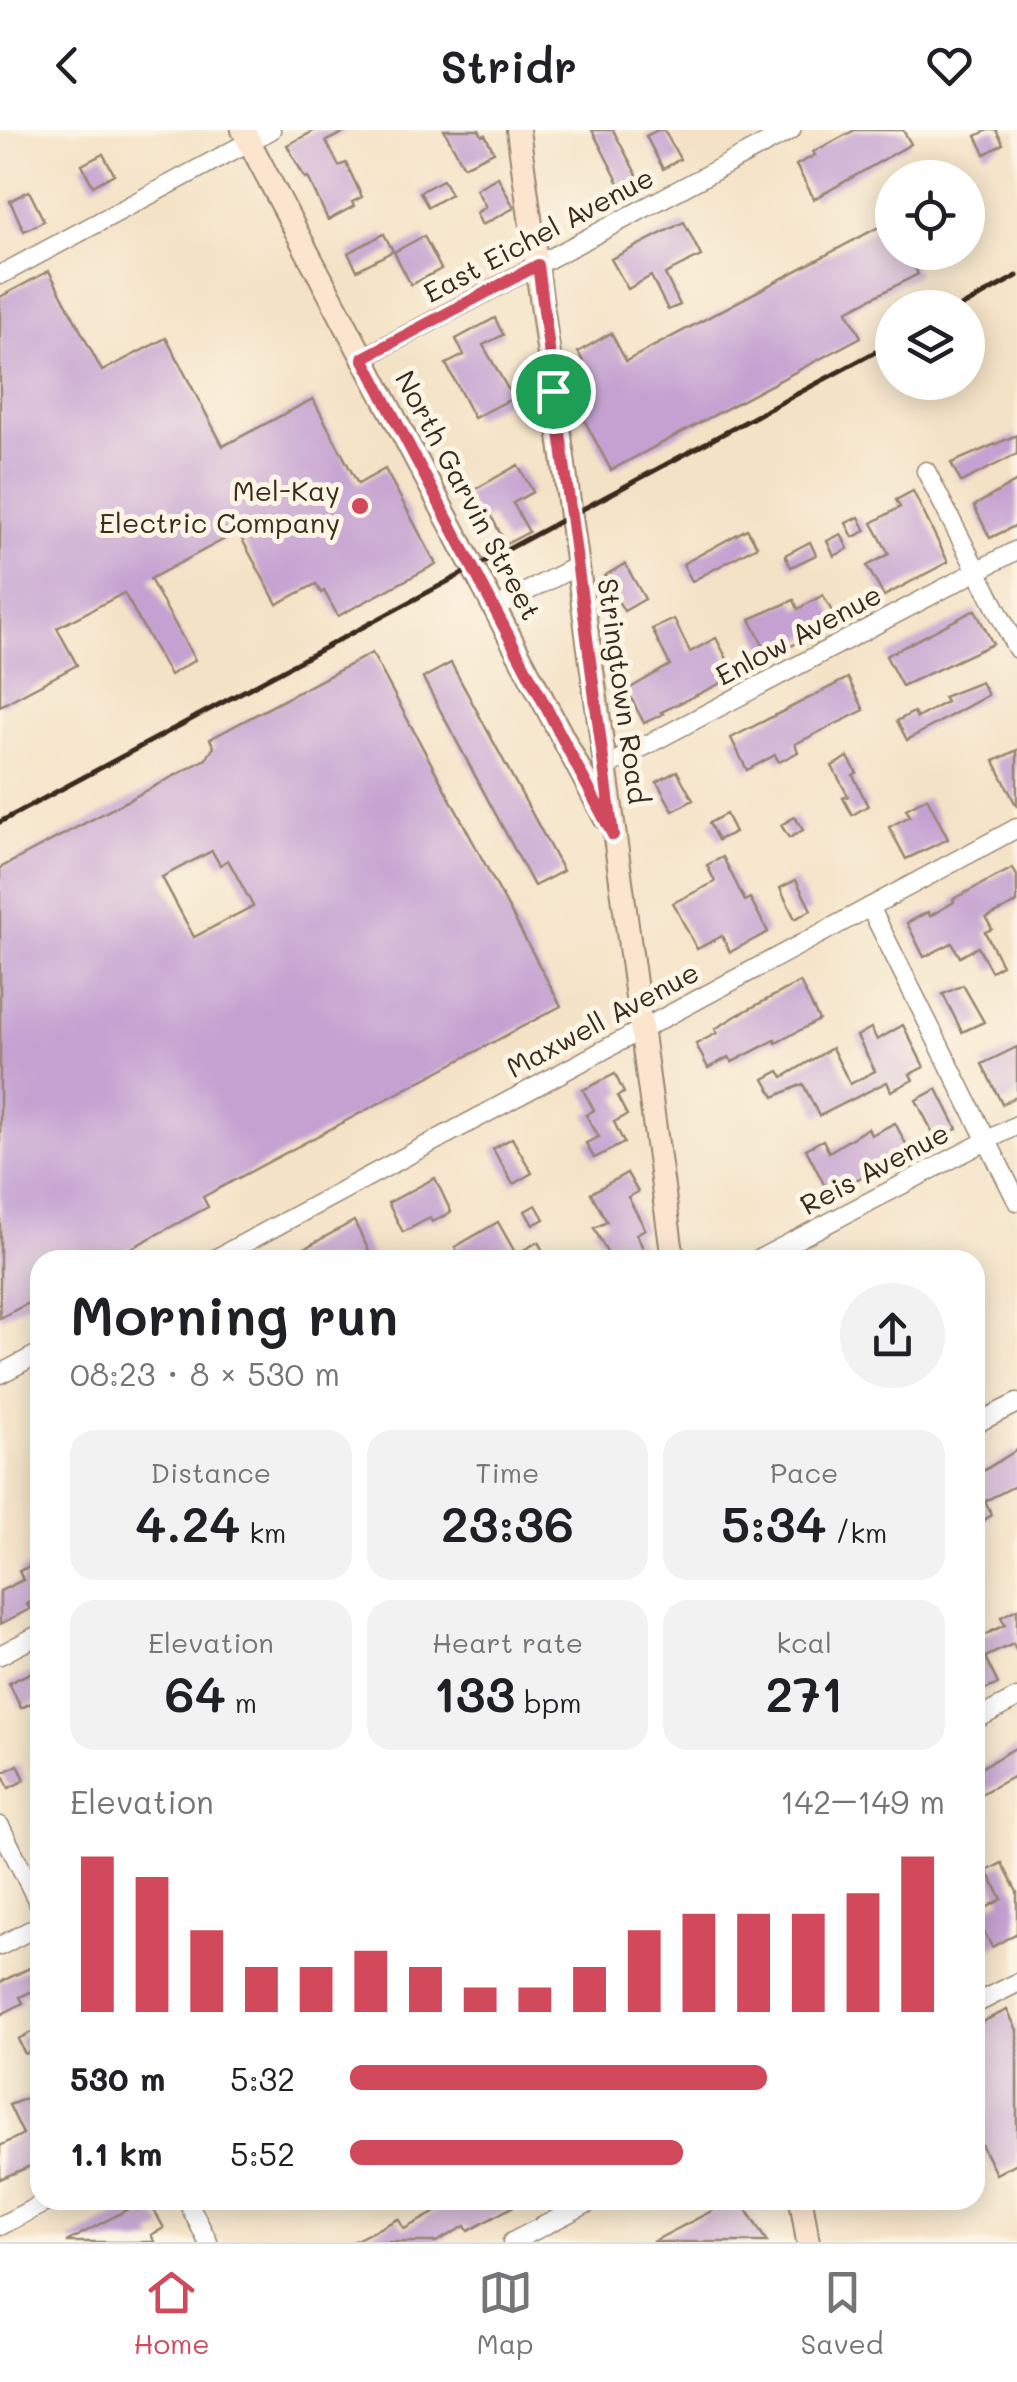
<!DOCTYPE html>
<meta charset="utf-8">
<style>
:root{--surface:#fff;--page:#f2f2f2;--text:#202124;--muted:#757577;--line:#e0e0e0;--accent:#d1495b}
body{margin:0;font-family:Mali,sans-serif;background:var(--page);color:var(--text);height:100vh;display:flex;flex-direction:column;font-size:38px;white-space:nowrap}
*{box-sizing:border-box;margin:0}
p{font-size:32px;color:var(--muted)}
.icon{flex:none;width:55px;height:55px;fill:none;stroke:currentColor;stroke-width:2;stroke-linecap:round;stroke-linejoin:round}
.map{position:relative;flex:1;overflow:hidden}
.sheet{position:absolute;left:30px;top:1120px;width:955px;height:960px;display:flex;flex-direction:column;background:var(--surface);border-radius:30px;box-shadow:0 5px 25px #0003}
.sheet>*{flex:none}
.tools{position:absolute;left:875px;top:30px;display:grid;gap:20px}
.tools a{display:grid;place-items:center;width:110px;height:110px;border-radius:50%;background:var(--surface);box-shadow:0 5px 25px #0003;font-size:50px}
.pin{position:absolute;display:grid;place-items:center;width:85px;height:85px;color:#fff;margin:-42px;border:5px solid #fff;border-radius:50%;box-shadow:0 2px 10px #0007}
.round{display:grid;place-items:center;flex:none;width:105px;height:105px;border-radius:52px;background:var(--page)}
.head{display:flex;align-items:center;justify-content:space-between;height:170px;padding:0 40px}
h1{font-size:55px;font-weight:600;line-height:75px}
.figures{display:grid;grid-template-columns:repeat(3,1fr);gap:15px;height:170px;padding:10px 40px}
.figures div{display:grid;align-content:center;border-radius:25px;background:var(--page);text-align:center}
.figures b{font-size:50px;font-weight:600}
.figures small{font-size:28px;font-weight:400}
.figures p{font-size:28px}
.chart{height:280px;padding:20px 40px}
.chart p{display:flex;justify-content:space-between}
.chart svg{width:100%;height:180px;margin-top:10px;stroke:var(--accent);stroke-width:6}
ul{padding:0 40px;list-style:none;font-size:32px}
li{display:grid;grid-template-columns:160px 120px 1fr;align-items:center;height:75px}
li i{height:25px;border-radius:12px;background:var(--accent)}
header{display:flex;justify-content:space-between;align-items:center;height:130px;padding:0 40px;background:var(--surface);font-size:45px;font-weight:600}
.dock{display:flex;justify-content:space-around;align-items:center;height:140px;border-top:2px solid var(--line);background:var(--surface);font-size:28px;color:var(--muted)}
.dock a{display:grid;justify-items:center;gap:5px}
.dock .current{color:var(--accent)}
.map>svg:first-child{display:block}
.building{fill:#c4a1d1;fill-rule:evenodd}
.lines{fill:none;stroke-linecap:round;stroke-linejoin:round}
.street-casing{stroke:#988672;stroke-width:21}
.secondary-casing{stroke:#988672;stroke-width:26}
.street{stroke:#fff;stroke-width:18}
.secondary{stroke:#fbe5cf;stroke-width:22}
.rail{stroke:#3b2a1e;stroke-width:5}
.route-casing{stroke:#fff;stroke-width:20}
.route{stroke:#d1495b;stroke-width:12}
.poi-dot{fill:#d1495b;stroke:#fcf5e5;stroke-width:4}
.labels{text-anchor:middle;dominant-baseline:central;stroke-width:10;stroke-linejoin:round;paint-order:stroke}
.street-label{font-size:28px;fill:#3b2a1e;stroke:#fcf5e5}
.poi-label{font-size:28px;fill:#3b2a1e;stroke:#fcf5e5;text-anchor:end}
</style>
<header><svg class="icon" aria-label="back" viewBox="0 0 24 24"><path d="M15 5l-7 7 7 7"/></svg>Stridr<svg class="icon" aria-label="heart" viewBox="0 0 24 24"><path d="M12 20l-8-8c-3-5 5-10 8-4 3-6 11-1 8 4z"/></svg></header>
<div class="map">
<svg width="1017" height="2112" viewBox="0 0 1017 2112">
<rect width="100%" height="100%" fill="#fcf5e5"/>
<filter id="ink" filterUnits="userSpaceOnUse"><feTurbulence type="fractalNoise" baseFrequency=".01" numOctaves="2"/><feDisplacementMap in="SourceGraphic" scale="20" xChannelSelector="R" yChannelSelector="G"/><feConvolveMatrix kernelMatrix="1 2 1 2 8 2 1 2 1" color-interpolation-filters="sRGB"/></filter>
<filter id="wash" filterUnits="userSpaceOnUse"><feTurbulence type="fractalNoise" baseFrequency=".0048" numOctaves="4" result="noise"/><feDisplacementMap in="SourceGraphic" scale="40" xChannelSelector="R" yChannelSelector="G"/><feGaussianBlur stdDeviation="2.25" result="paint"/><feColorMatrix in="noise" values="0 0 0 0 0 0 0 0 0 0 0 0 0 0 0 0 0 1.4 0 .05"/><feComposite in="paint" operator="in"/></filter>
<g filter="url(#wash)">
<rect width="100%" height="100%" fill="#f4e2c6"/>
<g id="blocks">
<g class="building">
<polygon points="316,0 349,0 326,11 339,36 346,33 362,67 352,72 354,76 328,90 308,47 305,48 287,15"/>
<polygon points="444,0 479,0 482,6 485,5 494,22 464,36"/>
<polygon points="592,0 613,0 640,51 623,61"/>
<polygon points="658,0 664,0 680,29 663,39 646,6"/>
<polygon points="855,0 903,0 911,14 814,69 796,35 815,25 813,22"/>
<polygon points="988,0 996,0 1003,14 985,24 976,6"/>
<polygon points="103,24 114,44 93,56 82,35"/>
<polygon points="498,47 514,78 482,95 476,83 486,77 476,59"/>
<polygon points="443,50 451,64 428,77 420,62"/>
<polygon points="29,61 44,91 24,101 10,71"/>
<polygon points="892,90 892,122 906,122 918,144 847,181 861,207 611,340 569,261 593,249 578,222 611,203 626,231"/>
<polygon points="684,92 701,126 665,144 680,175 668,180 651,146 628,159 611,129"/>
<polygon points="384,104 393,121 357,140 348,123"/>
<polygon points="424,106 441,139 411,155 394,122"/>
<polygon points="49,141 102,241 166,208 223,316 313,269 358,354 385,339 436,434 338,486 324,461 321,463 316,454 277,474 238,402 150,449 195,530 170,545 124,463 57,498 77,535 0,576 0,167"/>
<polygon points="495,188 503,205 483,215 513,268 474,288 446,234 464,225 456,209"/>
<polygon points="1017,305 1017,324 961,352 951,333"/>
<polygon points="518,335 533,362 513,373 529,402 506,414 491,386 480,392 465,365"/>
<polygon points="1017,351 1017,395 990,408 974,376"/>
<polygon points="913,361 948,432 884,466 867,436 889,424 872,393 900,377 896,370"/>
<polygon points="859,387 866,401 853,407 846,393"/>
<polygon points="747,399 757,416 692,451 683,434"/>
<polygon points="841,404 848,419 834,426 827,411"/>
<polygon points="810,412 816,425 791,437 785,425"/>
<polygon points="625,434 645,469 624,481 604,446"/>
<polygon points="823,465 837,491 769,528 750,489 794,470 798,479"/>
<polygon points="975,480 993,514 902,556 886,526"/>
<polygon points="674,489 690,522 716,508 736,546 661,582 663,584 644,593 627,560 670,535 652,499"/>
<path d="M372,523L561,876L203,1067L208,1077L109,1130H40V1167L0,1188V738L206,629L214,617L210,609ZM212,721L220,735L228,730L253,776L194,807L162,747Z"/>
<polygon points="451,533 563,741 534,756 423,548"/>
<polygon points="848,548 864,580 795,614 798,622 779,632 775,625 747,640 731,608"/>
<polygon points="981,552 988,565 907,610 897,591 914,582 917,588 946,572 943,567"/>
<polygon points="1017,620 1017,677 994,631"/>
<polygon points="848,627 857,643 853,645 868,676 852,685 843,668 848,666 832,636"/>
<polygon points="677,641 693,670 673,681 657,652"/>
<polygon points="927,668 948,709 906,729 889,697 910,686 906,679"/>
<polygon points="726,684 735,702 718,710 709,693"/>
<polygon points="795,687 803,700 789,708 781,695"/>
<polygon points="723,727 745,771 750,768 768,802 730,822 722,806 697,819 673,773 715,752 707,735"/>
<polygon points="1013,738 1017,746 1017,773 986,788 992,799 985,802 1002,835 991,841 978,817 960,827 952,813 924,827 907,793 928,782 930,786 954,772 953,769"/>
<polygon points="796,750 811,780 795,789 780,758"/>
<polygon points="800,852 819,890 776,913 775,910 732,932 729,927 708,938 696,914 717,903 715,899 736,886"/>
<polygon points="963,855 984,892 962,902 943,864"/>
<polygon points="903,895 924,937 910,944 913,950 891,961 887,952 819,986 803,954 774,967 764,949 779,941 783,947 832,918 850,954 875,941 857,906 871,898 877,910"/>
<polygon points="1017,917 1017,966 1002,974 982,934"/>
<polygon points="615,944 624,963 617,966 627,985 614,992 624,1013 594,1028 586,1013 599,1007 586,985 594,980 583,960"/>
<polygon points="937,959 957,999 936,1009 916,970"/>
<polygon points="895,993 910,1022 872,1045 870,1043 847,1054 845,1049 826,1058 806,1019 823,1010 829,1022 868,998 871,1005"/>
<polygon points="512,1008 532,1043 513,1054 493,1019"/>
<polygon points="627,1043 638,1062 628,1067 645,1099 636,1104 649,1130 611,1130 594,1098 607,1092 591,1063"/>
<polygon points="435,1048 451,1082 432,1092 430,1088 403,1102 388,1073"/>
<polygon points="536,1075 544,1089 533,1095 525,1081"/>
<polygon points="354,1091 371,1125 360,1130 283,1130"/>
<polygon points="498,1092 516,1124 538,1112 548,1130 461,1130 455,1117"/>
<polygon points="1017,1320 1017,1355 985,1371 992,1385 975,1395 975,1346"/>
<polygon points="36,1433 40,1441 40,1468 27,1474 30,1479 0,1494 0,1461 23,1450 19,1441"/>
<polygon points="1017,1479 1017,1522 1013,1514 985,1527 998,1554 985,1560 980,1551 975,1553 975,1507 976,1509 1005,1495 1001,1487"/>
<polygon points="40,1538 40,1569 21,1578 9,1553"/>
<polygon points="1017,1617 1017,1654 1013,1647 975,1667 975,1651 981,1648 977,1640"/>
<polygon points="18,1635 25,1650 9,1658 2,1643"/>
<polygon points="1002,1733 1017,1762 1017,1803 992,1817 975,1784 1002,1769 987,1741"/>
<polygon points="40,1833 40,1857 20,1867 23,1873 0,1885 0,1852"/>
<polygon points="1007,1880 1017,1900 1017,2033 996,2044 975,2002 975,1895"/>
<polygon points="40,1898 40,1916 25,1924 18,1909"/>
<polygon points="40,1963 40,2032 0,2049 0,2016 23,2004 9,1975"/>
<polygon points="458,2070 525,2070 468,2101 465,2096 436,2112 352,2112 398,2089 404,2099"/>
<polygon points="733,2070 740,2070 767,2112 652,2112"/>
<polygon points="150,2073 164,2098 151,2105 155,2112 66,2112 134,2076 137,2080"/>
</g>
</g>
</g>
<g filter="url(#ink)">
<use href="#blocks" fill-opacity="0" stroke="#988672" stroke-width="2.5"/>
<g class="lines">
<defs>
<g id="street">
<polyline points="0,145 271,0"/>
<polyline points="363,228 791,0"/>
<polyline points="926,341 1017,519"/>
<polyline points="496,477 577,436"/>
<polyline points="605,637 1017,420"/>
<polyline points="870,777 1017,1071"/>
<polyline points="213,1130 1017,698"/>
<polyline points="757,1130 1017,995"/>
<polyline points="0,1244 40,1223"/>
<polyline points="975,1294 1017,1273"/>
<polyline points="0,1525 40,1504"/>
<polyline points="975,1590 1017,1568"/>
<polyline points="0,1696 40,1776"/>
<polyline points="0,1816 40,1795"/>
<polyline points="975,1874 1017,1853"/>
<polyline points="187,2070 208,2112"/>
<polyline points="0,2096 50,2070"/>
<polyline points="512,2112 594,2070"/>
</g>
<g id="secondary">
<polyline points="243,0 605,688"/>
<polyline points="518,0 673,1130"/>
<polyline points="801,2070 808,2112"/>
</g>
</defs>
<use href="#street" class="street-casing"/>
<use href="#secondary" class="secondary-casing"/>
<use href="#street" class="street"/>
<use href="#secondary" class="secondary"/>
<g class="rail">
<polyline points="959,178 1017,146"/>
<polyline points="0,692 892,213"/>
</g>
</g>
</g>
<g class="lines" filter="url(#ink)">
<defs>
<polygon id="route" points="538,135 613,705 363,228"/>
</defs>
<use href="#route" class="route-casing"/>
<use href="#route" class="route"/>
</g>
<circle class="poi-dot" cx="360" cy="376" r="10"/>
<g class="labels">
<g class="street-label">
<text transform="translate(538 104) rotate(-28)">East Eichel Avenue</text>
<text transform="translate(469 365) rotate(62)">North Garvin Street</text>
<text transform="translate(798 504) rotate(-28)">Enlow Avenue</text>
<text transform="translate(624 561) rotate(82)">Stringtown Road</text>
<text transform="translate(602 889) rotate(-28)">Maxwell Avenue</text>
<text transform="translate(874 1038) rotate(-28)">Reis Avenue</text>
</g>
<g class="poi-label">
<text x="340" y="360">Mel-Kay<tspan x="340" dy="32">Electric Company</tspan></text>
</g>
</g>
</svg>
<div class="tools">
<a><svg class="icon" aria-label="locate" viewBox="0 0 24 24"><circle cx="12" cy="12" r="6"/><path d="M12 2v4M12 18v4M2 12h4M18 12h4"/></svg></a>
<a><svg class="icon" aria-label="layers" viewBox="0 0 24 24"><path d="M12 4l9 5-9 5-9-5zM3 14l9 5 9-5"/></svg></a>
</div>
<div class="pin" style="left:553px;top:261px;background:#1e9e55"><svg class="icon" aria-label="arrive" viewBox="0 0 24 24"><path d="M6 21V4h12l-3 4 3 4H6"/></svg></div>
<section class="sheet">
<div class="head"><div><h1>Morning run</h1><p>08:23 · 8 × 530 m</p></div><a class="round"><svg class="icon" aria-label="share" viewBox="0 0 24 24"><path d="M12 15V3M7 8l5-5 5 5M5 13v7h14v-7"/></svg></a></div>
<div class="figures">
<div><p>Distance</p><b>4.24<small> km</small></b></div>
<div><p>Time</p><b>23:36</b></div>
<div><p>Pace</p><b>5:34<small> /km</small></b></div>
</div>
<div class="figures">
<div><p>Elevation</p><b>64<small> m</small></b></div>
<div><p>Heart rate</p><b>133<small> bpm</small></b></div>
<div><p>kcal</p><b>271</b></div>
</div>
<div class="chart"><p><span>Elevation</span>142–149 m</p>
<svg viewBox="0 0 160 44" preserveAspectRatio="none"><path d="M5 44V6M15 44V11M25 44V24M35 44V33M45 44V33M55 44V29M65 44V33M75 44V38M85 44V38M95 44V33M105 44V24M115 44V20M125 44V20M135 44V20M145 44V15M155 44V6"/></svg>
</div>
<ul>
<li><b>530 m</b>5:32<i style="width:70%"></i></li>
<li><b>1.1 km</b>5:52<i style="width:56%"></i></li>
</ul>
</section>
</div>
<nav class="dock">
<a class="current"><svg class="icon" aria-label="home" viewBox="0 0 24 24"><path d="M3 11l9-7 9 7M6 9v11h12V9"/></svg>Home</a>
<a><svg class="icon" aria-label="map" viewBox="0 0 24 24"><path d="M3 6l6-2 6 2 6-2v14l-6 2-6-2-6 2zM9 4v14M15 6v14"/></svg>Map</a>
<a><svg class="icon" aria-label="saved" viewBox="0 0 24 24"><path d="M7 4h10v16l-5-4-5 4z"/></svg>Saved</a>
</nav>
